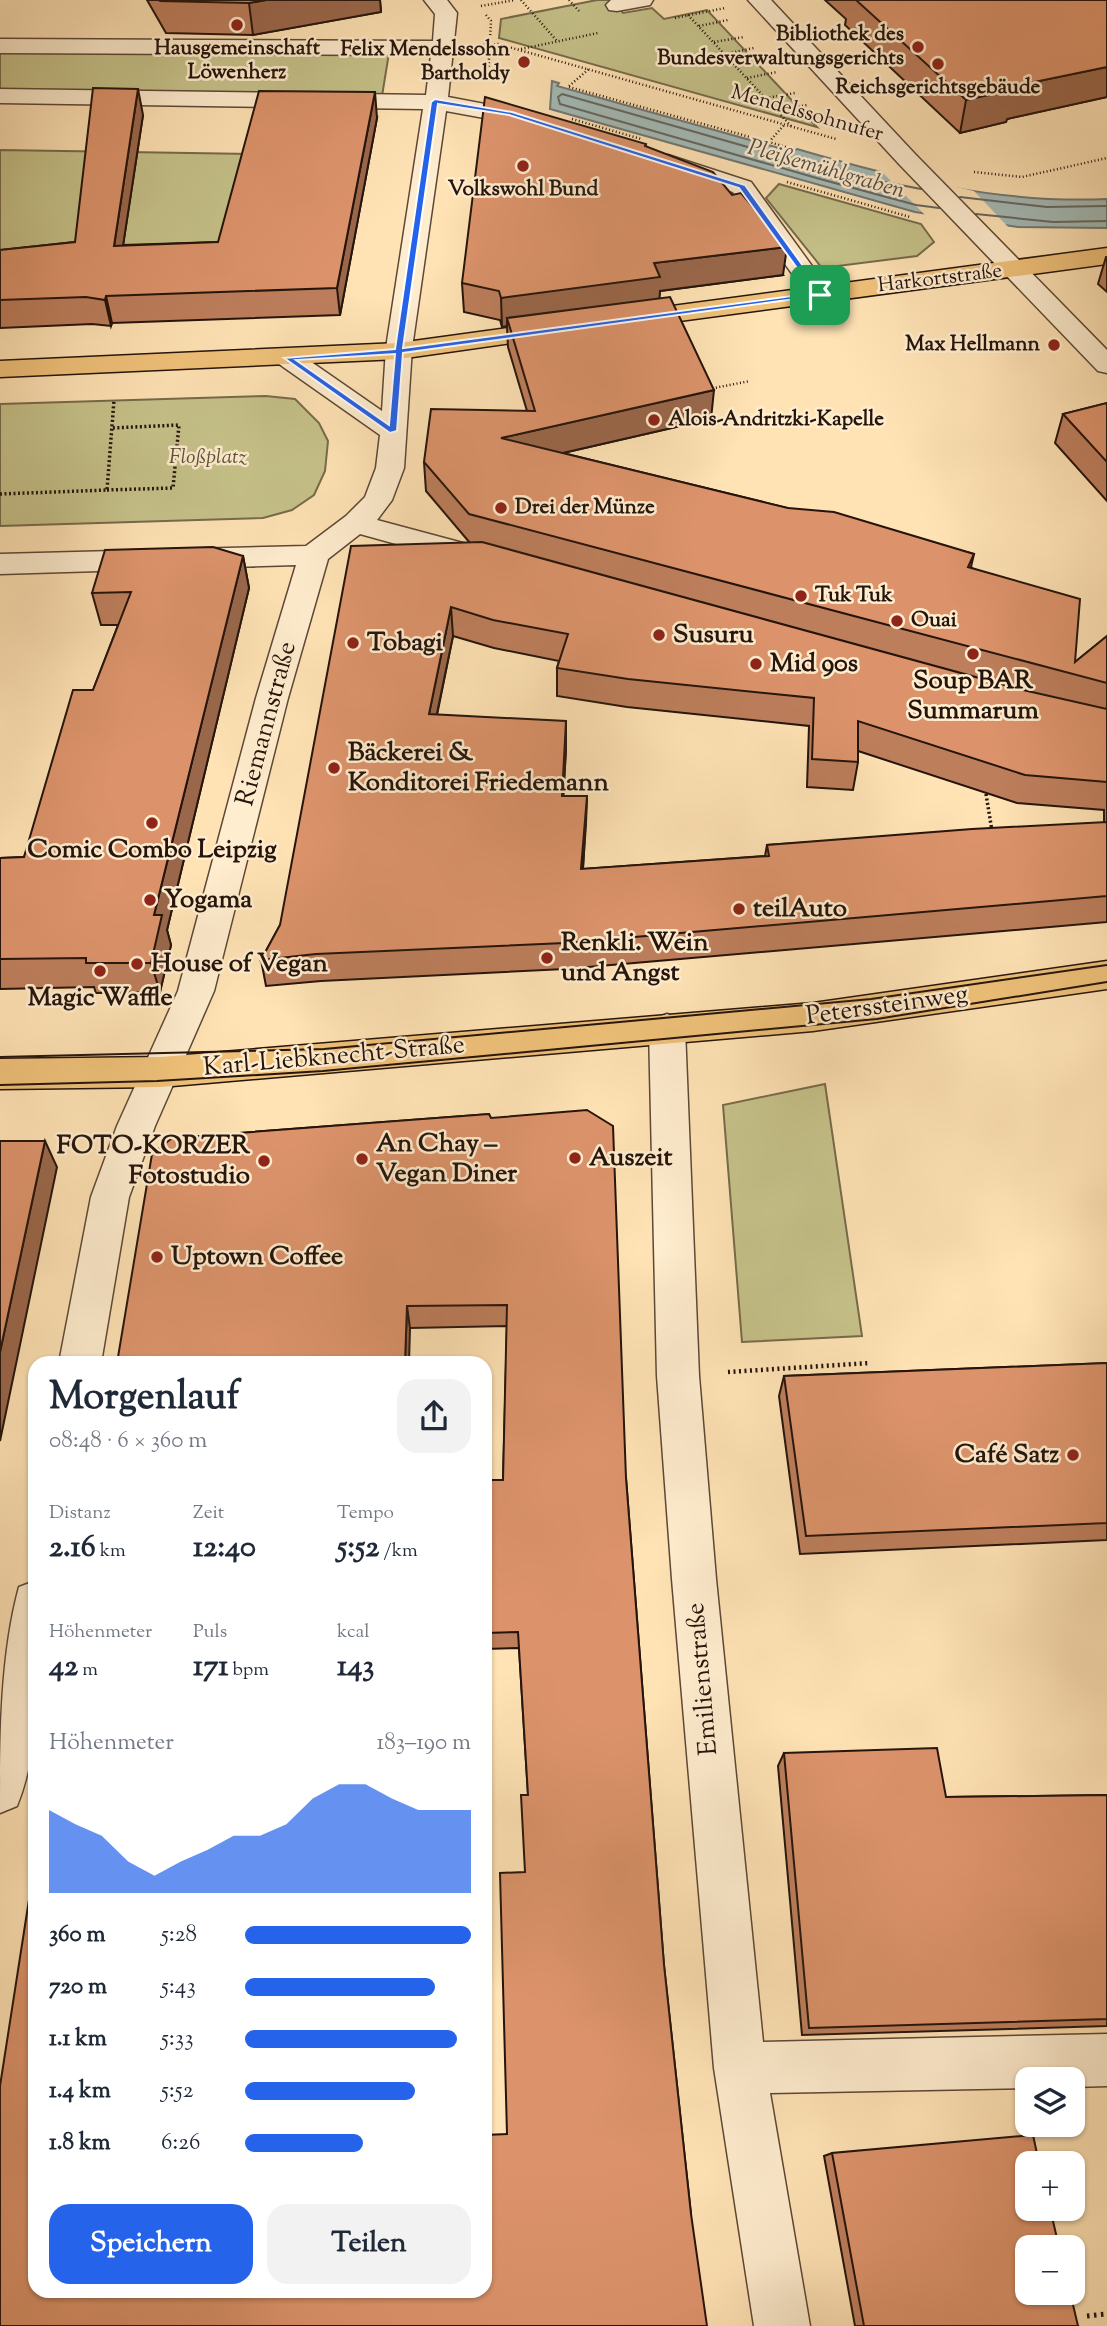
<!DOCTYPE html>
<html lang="de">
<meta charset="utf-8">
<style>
:root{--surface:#fff;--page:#f2f2f3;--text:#1f2937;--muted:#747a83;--accent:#2563eb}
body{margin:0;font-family:"Sorts Mill Goudy",serif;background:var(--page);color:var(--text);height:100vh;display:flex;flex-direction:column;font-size:26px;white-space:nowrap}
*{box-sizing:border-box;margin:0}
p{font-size:23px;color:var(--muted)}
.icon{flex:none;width:38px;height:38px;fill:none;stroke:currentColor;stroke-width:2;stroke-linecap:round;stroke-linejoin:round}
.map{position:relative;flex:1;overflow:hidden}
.panel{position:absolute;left:28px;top:1356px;width:464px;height:942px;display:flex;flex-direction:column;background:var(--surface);border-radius:21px;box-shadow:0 2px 5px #0004}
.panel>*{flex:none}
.buttons{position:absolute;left:1015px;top:2067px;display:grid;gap:14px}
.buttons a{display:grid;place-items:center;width:70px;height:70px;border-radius:14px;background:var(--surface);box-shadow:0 2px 5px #0004;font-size:35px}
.pin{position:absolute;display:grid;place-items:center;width:60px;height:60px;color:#fff;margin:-30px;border-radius:14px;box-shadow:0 4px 10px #0006}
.round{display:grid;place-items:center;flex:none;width:74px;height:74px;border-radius:21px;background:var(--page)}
.summary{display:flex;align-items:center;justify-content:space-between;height:119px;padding:0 21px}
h1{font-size:38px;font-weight:800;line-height:52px}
.stats{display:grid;grid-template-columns:repeat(3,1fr);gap:10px;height:119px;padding:7px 21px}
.stats div{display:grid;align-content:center}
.stats b{font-size:30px;font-weight:800}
.stats small{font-size:19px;font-weight:400}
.stats p{font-size:19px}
.chart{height:196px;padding:14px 21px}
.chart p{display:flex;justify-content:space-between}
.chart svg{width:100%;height:126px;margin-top:7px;fill:var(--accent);opacity:.7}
.action{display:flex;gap:14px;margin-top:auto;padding:14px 21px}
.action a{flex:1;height:80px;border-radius:21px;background:var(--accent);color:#fff;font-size:28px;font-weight:800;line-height:80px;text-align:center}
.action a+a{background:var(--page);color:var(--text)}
ul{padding:0 21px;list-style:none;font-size:23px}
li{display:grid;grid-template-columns:112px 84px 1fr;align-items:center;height:52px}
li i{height:18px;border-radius:9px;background:var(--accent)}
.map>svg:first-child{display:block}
.green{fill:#c6c28a;stroke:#766b4b;stroke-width:2}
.water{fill:#a4bbb8;stroke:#717873;stroke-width:2}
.pier{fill:#ffe3b5}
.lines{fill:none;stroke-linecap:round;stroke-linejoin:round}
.shore{stroke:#646862;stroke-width:2}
.minor-casing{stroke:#5c4836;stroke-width:3}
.major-casing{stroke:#25140c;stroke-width:3}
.path-far3{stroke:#25140c;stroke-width:2.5;stroke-dasharray:1 2.5;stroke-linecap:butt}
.path-far2{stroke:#25140c;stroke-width:3.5;stroke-dasharray:2 2.5;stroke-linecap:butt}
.path-far1{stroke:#25140c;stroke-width:4.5;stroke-dasharray:2 3.5;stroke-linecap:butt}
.path{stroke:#25140c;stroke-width:5;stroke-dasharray:2.5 4.5;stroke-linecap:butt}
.minor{fill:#ffedcf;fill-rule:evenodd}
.major{fill:#f0c27a;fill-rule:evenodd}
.tram{stroke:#25140c;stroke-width:2}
.wall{fill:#bd7e5c;stroke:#25140c;stroke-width:2;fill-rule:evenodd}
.shaded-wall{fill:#9a674b;stroke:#25140c;stroke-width:2}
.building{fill:#dc936b;stroke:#25140c;stroke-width:2}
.route{fill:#2563eb;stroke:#fff;stroke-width:2;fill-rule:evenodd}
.poi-dot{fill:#8f2418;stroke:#ffedcf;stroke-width:2.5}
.labels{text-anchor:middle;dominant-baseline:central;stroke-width:5;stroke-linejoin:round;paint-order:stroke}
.far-poi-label{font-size:21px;font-weight:bold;fill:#25140c;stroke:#ffedcf;text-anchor:start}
.far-street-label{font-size:21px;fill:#25140c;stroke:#ffedcf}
.far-park-label{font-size:21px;font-style:italic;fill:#5d5138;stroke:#ffedcf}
.far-water-label{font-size:23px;font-style:italic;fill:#514e48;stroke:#ffedcf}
.poi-label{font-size:26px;font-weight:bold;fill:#25140c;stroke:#ffedcf;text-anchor:start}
.street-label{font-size:26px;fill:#25140c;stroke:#ffedcf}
</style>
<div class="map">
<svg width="1107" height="2326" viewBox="0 0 1107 2326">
<rect width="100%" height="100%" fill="#ffe3b5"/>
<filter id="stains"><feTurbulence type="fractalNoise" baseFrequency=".00286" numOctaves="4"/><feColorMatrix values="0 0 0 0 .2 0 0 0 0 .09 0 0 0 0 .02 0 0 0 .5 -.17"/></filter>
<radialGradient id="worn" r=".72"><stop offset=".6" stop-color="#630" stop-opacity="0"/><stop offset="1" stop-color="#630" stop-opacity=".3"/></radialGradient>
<g class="green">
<polygon points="597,0 613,0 623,13 652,8 664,19 707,10 817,127 499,38 501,19"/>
<polygon points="0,51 389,53 382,96 0,90"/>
<polygon points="0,150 252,154 275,249 0,277"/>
<polygon points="779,184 921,224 934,242 917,256 822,268 766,198"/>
<polygon points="266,396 295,399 319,423 328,441 325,471 314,495 292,510 263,518 0,526 0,404"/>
<polygon points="825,1084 862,1336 742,1342 723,1105"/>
</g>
<path class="water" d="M552,81L559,83L557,86L793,152L797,149C899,179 1000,204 1107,199V228L1018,227L915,212L550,109Z"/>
<polygon class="pier" points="880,170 974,191 1010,229 927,217"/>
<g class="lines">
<g class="shore">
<polyline points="921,189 880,181 800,157 790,159 562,94 558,97 560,104 820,179 916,205 939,208"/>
<polyline points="960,197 1047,207 1107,206"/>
<polyline points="976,214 1053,222 1107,221"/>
</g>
<defs>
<g id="minor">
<polygon points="424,0 447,0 457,13 448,97 542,115 546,120 542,125 534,127 446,111 412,348 404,468 392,500 377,520 489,550 494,557 489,564 479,567 360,534 328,559 288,698 214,991 155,1126 129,1197 101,1363 59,1363 91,1197 117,1126 178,991 256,698 296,565 0,574 0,554 306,546 346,516 365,497 376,468 380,435 279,364 275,358 279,352 288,350 297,352 382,411 386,348 423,109 0,103 0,89 426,95 431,55 0,53 0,39 433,41 435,14"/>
<polygon points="611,0 653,0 650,5 617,11 609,10 606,5"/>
<polygon points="748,0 771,0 915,154 1107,350 1107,373 1098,371 899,164"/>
<polygon points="668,155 751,182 833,295 829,300 820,303 811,300 733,192 660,167 656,162 660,157"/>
<polygon points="667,1014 680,1019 685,1029 699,1376 716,1579 763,2042 1107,2034 1107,2086 1073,2087 1073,2079 1027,2079 1027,2088 770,2093 810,2326 754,2326 714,2068 672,1579 657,1376 649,1029 654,1019"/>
<path d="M35,1581C35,1654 45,1737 17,1806L0,1813C0,1739 0,1657 19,1587Z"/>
</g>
<g id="major">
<polygon points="1107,248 1107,264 627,328 618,326 614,320 618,314 627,312"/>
<polygon points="560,321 569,323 573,329 569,335 399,359 0,377 0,361 399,343"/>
<polygon points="1107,961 1107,989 813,1031 161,1087 0,1089 0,1059 161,1057 813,1003"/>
</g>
</defs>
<use href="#minor" class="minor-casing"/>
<use href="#major" class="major-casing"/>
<g class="path-far3">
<polyline points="521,0 557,41"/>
<polyline points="569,0 579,11"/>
<polyline points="481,6 515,0"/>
<polyline points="486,15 491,21 488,78"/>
<polyline points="688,15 791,126"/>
<polyline points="675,18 725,8"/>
<polyline points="699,26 728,20"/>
<polyline points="714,42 744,37"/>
<polyline points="480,45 498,44 836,139"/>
<polyline points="521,49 598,33"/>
<polyline points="725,54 754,48"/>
<polyline points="747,78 777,72"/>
<polyline points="569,86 589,69"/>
<polyline points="569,87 790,148"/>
<polyline points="766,98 795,93"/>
<polyline points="778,111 807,105"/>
<polyline points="572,119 641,139"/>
<polyline points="769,142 785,124"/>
<polyline points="974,172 1022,177 1107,158"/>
<polyline points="787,182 910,217"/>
<polyline points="709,389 750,381"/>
</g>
<g class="path-far2">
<polyline points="107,490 173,488 179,425 111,428"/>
<polyline points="0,494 107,490 114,400"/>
<polyline points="986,794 992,831"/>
</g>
<polyline class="path-far1" points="728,1372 870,1363"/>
<polyline class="path" points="1087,2316 1107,2314"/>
<use href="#minor" class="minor"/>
<use href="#major" class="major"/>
<g class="tram">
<polyline points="0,1057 324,1049 871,999 1107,965"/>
<polyline points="0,1085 157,1081 323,1071 877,1019 1107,982"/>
</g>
</g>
<g class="wall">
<polygon points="147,0 380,0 381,12 253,35 166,33"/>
<polygon points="825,0 1107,0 1107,97 1007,119 1006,122 960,133 845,25 846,19"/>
<polygon points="143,115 123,245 218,242 377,118 340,315 112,323 111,326 92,324 0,328 0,250 75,242"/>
<path d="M646,146L783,275L660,291L659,298L711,419L563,453L974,554L971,567L1075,662L1107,636V922L565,969L321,981L266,986L261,960L280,925L470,543L426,491L424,462L527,411L508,347L507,326L502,327L500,320L464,312L462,283ZM453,636L494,648L559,661L557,668V696L627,707L809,726L807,787L853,790L858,762V751L1017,803L1104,810V823L767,845L765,856L583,869L587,796H563L566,749L437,715Z"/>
<polygon points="1106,257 1107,257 1107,292 1098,284"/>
<polygon points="1107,403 1107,501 1055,443 1063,414"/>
<polygon points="243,556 249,588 167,930 171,945 160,992 96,993 94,987 0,989 0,858 24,857 93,690 118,625 101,625 92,593"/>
<polygon points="489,1114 626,1478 664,1965 691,2214 35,2291 507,2134 525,1872 528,1795 519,1648 485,1649 485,1480 503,1480 507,1326 410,1328 172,1138"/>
<polygon points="1107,1363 1107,1540 800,1554 779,1396 784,1376"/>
<polygon points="784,1753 946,1797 1107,1795 1107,2026 802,2035 778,1766"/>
<polygon points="832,2153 1078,2326 855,2326 824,2156"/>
</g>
<g class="shaded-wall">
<polygon points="266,0 380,0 381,12 253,35 249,3"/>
<polygon points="1107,67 1107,97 1007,119 1006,122 960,133 966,100 1010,87"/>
<polygon points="138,89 143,115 119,272 114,246"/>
<polygon points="375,92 377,118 340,315 337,288"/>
<polygon points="787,247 783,275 660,291 659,305 507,318 507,326 502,327 501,298 654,263"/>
<polygon points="106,296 112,323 111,326 105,300"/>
<polygon points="714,390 711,419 502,467 501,438"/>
<polygon points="243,556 249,588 167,930 171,945 160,992 151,963 154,915"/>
<polygon points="451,607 453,636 431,742 429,714"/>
<polygon points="566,721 566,749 562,823 562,796"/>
<polygon points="587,796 586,824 581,896 581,869"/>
<polygon points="45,1141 57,1167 0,1441 0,1352"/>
<polygon points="407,1306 410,1328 409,1363 405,1363"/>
</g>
<g class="building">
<polygon points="159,0 266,0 249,3 160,1"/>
<polygon points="856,0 1107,0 1107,67 1010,87 1013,90 966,100"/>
<polygon points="93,88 138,89 114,246 218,242 259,91 375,92 337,288 106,296 105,300 86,297 0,300 0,250 75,242"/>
<polygon points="485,97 646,144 645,146 713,172 732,195 741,193 787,247 654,263 660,277 501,298 499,291 462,283"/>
<polygon points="670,297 714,390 501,438 788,508 834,512 974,554 968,567 1080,599 1075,662 1107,636 1107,683 469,514 424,462 431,409 535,411 507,318"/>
<polygon points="1107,403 1107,462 1063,414"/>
<polygon points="482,542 1023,690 1107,709 1107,782 1025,775 858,721 858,762 812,759 814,698 628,679 557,668 568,634 493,620 451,607 429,714 566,721 562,796 587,796 581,869 769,856 767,845 972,829 1107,822 1107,896 565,943 316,954 261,960 280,925 351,546"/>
<polygon points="213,547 243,556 154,915 162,915 151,963 86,963 86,958 0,959 0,858 24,857 73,690 93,690 131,592 92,593 105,550"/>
<polygon points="587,1110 613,1126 626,1478 664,1965 691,2214 707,2326 0,2326 0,2086 35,1861 35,2291 485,2291 485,2135 507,2134 500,1873 525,1872 521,1795 528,1795 518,1632 485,1633 485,1480 503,1480 507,1305 407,1306 405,1363 117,1363 152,1154 172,1138 489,1114 491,1118"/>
<polygon points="0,1141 45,1141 0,1352"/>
<polygon points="1107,1363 1107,1523 806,1536 784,1376"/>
<polygon points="937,1748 946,1797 1107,1795 1107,2019 809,2028 784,1753"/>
<polygon points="1033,2135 1039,2163 1027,2163 1027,2208 1050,2208 1059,2247 1027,2247 1027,2292 1070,2292 1078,2326 864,2326 832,2153"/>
</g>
<path class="route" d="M435,99L512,112L745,185L824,295L403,353L397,431L390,433L284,358L395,349L431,102ZM438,104L509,115L739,188L815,293L403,348ZM395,354L389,425L296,360Z"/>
<g class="poi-dot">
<circle cx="237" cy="25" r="7"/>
<circle cx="918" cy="47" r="7"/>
<circle cx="524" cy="62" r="7"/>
<circle cx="938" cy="64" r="7"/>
<circle cx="523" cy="166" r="7"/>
<circle cx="1054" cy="345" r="7"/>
<circle cx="654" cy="420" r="7"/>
<circle cx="501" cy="508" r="7"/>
<circle cx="801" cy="596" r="7"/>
<circle cx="897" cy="621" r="7"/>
<circle cx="659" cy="635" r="7"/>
<circle cx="353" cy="643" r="7"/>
<circle cx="973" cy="654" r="7"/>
<circle cx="756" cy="664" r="7"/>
<circle cx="334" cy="768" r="7"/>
<circle cx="152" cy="823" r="7"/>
<circle cx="150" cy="900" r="7"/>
<circle cx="739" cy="909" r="7"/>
<circle cx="547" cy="958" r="7"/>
<circle cx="137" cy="964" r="7"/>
<circle cx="100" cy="971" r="7"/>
<circle cx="575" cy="1158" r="7"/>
<circle cx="362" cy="1159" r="7"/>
<circle cx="264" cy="1161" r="7"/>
<circle cx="157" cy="1257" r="7"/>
<circle cx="1073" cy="1455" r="7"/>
</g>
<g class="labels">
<g class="far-poi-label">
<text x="904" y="35" text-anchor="end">Bibliothek des<tspan x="904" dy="24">Bundesverwaltungsgerichts</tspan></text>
<text x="237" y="49" text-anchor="middle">Hausgemeinschaft<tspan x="237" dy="24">Löwenherz</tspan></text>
<text x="510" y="50" text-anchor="end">Felix Mendelssohn<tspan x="510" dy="24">Bartholdy</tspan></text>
<text x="938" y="88" text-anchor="middle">Reichsgerichtsgebäude</text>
<text x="523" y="190" text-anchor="middle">Volkswohl Bund</text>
<text x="1040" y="345" text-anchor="end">Max Hellmann</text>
<text x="668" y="420">Alois-Andritzki-Kapelle</text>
<text x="515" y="508">Drei der Münze</text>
<text x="815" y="596">Tuk Tuk</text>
<text x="911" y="621">Ouai</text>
</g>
<g class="far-street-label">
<text transform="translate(807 114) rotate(16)">Mendelssohnufer</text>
<text transform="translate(940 279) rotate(-7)">Harkortstraße</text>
</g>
<g class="far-park-label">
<text x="208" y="458">Floßplatz</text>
</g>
<g class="far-water-label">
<text transform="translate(826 170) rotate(16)">Pleißemühlgraben</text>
</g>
<g class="poi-label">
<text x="673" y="635">Susuru</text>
<text x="367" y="643">Tobagi</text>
<text x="770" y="664">Mid 90s</text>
<text x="973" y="681" text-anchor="middle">Soup BAR<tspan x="973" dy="30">Summarum</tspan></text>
<text x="348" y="753">Bäckerei &amp;<tspan x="348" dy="30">Konditorei Friedemann</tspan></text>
<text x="152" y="850" text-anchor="middle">Comic Combo Leipzig</text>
<text x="164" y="900">Yogama</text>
<text x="753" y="909">teilAuto</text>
<text x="561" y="943">Renkli. Wein<tspan x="561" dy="30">und Angst</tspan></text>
<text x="151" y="964">House of Vegan</text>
<text x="100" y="998" text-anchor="middle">Magic Waffle</text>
<text x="376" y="1144">An Chay –<tspan x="376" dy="30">Vegan Diner</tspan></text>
<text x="250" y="1146" text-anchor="end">FOTO-KORZER<tspan x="250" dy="30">Fotostudio</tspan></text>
<text x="589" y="1158">Auszeit</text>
<text x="171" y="1257">Uptown Coffee</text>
<text x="1059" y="1455" text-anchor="end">Café Satz</text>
</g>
<g class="street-label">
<text transform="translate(267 724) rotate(-75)">Riemannstraße</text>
<text transform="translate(887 1006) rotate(-8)">Peterssteinweg</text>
<text transform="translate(334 1057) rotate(-5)">Karl-Liebknecht-Straße</text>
<text transform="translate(703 1679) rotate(-95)">Emilienstraße</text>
</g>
</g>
<rect width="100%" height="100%" filter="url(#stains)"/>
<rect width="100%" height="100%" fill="url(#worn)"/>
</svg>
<div class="buttons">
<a><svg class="icon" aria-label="layers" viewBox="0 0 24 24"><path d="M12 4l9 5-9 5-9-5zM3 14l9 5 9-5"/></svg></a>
<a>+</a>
<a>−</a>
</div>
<div class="pin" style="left:820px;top:295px;background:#1e9e55"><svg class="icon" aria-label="arrive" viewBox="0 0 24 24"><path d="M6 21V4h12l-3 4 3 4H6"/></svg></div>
<section class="panel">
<div class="summary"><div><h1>Morgenlauf</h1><p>08:48 · 6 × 360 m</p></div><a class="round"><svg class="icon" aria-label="share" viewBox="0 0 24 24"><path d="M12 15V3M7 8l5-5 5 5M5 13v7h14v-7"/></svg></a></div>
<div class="stats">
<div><p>Distanz</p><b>2.16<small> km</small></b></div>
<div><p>Zeit</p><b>12:40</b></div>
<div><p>Tempo</p><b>5:52<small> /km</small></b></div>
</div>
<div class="stats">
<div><p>Höhenmeter</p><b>42<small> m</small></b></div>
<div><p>Puls</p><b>171<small> bpm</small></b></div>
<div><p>kcal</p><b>143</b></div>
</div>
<div class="chart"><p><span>Höhenmeter</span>183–190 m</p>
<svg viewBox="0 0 160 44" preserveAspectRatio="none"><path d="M0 44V15L10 20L20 24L30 33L40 38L50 33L60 29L70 24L80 24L90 20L100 11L110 6L120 6L130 11L140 15L150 15L160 15V44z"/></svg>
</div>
<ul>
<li><b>360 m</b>5:28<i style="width:100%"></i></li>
<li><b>720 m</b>5:43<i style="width:84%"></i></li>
<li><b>1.1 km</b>5:33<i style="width:94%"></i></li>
<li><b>1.4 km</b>5:52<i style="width:75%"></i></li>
<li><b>1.8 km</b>6:26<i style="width:52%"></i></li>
</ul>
<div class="action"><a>Speichern</a><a>Teilen</a></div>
</section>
</div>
